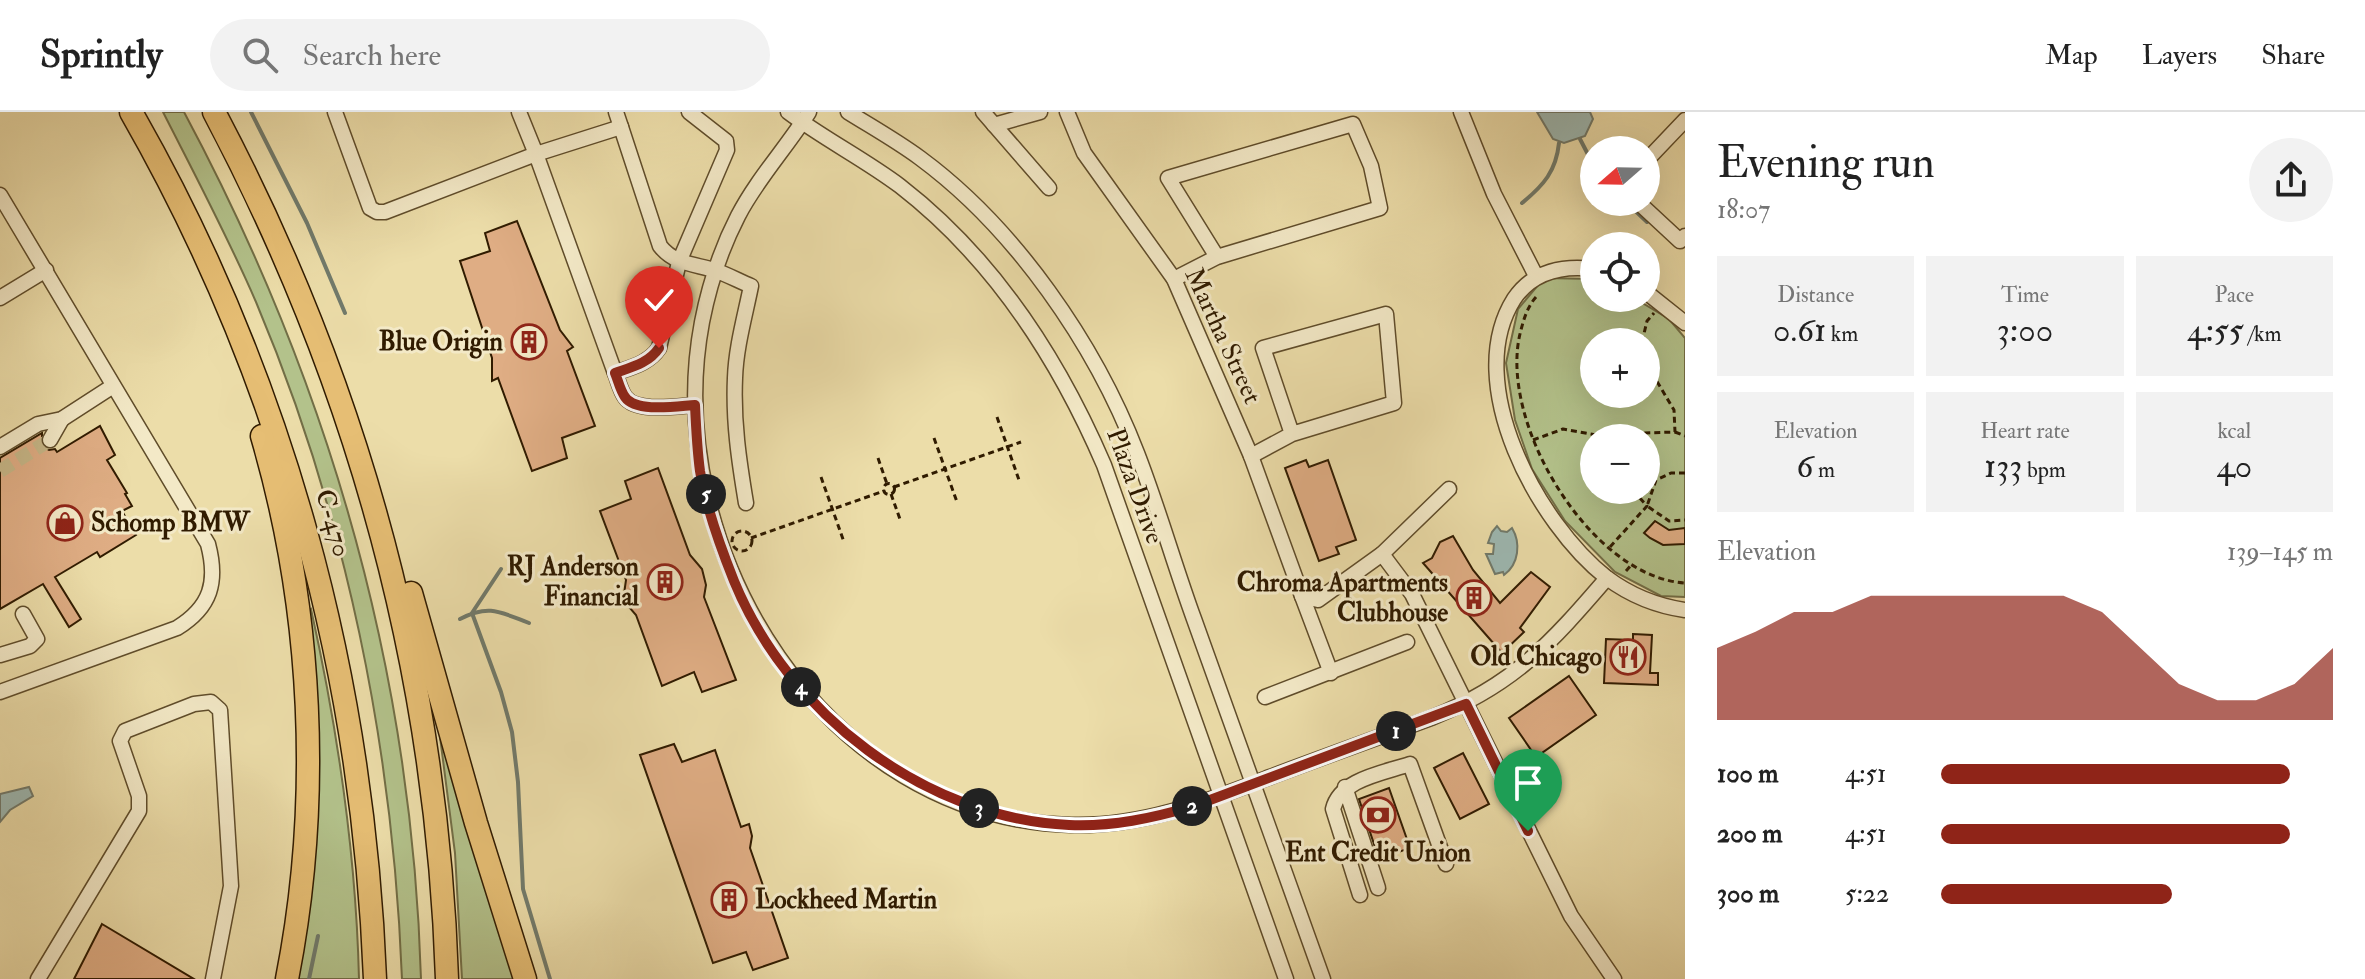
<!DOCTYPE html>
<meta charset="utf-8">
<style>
:root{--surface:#fff;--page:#f2f2f2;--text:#222;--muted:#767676;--line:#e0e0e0;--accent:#8f2418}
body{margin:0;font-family:"IM FELL Double Pica",serif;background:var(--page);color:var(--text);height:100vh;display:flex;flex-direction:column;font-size:30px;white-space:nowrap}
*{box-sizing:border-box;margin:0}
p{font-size:26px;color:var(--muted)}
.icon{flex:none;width:44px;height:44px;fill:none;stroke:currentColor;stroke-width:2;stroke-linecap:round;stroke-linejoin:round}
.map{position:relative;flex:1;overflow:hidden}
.sheet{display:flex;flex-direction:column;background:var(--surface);width:680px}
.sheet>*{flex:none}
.needle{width:52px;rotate:250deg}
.buttons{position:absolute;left:1580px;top:24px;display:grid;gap:16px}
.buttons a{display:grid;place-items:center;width:80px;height:80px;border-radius:50%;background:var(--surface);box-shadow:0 8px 32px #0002;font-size:40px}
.pin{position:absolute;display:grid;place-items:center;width:68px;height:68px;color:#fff;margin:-82px -34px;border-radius:50% 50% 50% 0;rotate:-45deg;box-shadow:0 0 8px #0007}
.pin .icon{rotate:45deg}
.km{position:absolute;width:40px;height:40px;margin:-20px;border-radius:50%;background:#222;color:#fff;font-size:22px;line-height:40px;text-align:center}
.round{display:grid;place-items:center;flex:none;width:84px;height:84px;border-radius:42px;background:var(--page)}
.head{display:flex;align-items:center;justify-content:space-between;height:136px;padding:0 32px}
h1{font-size:44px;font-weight:600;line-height:60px}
.figures{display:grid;grid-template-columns:repeat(3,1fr);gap:12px;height:136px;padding:8px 32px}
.figures div{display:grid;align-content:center;border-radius:0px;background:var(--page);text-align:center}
.figures b{font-size:34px;font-weight:600}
.figures small{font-size:22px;font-weight:400}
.figures p{font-size:22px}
.chart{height:224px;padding:16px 32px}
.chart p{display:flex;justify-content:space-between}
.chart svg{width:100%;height:144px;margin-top:8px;fill:var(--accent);opacity:.7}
ul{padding:0 32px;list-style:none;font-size:26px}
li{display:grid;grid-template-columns:128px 96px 1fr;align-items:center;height:60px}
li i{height:20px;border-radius:10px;background:var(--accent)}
header{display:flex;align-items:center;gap:48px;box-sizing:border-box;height:112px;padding:0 40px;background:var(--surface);border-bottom:2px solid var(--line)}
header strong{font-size:38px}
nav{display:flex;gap:44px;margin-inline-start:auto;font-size:28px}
.search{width:560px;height:72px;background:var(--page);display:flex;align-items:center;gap:20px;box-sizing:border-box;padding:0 28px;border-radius:44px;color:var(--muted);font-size:30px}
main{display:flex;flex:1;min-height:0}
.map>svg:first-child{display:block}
.green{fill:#b3c28b;stroke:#726e46;stroke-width:2;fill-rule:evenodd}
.water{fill:#9db9b3;stroke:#717a6b;stroke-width:2}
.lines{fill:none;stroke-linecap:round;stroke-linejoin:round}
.stream{stroke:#717a6b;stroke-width:4}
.building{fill:#dfad84;stroke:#301b00;stroke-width:2}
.minor-tunnel{stroke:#c6b687;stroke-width:14;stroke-dasharray:14 7;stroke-linecap:butt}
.minor-casing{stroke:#5f4c2a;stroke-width:17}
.highway-casing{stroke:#301b00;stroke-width:25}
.path{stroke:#301b00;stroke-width:3;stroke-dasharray:6 4;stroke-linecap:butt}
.minor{stroke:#f3e9c7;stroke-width:14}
.highway{stroke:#e6be74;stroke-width:22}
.route-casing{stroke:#fff;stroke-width:16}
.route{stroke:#8f2418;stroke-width:10}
.labels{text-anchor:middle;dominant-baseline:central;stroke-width:6;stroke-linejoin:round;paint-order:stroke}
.street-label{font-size:26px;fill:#301b00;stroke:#f3e9c7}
.poi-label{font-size:26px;font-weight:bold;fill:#301b00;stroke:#f3e9c7;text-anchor:end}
</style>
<header>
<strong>Sprintly</strong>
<div class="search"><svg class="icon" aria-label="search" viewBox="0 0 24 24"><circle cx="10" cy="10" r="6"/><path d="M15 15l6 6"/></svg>Search here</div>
<nav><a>Map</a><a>Layers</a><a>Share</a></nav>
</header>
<main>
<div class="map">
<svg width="1685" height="867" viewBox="0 0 1685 867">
<rect width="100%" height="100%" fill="#ecdda9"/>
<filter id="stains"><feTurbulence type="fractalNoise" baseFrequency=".0025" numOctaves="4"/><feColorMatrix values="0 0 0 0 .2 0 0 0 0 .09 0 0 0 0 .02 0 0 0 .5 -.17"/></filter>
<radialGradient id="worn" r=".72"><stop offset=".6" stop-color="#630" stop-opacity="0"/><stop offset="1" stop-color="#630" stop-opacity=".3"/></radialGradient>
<g class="green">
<path d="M163,0H184C329,271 412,559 421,867H402C393,635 346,403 256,190C228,125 195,63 163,0Z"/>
<path d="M1544,166L1594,167V186H1634L1669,207L1685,226V485L1661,484L1615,460L1565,409L1532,357L1515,308L1506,251L1518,197ZM1594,230H1646V282H1594ZM1594,326H1646V378H1594Z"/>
<path d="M311,497C338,619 356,742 359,867H298L308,499Z"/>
<polygon points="440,625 514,867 462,867 455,741"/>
</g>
<g class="water">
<polygon points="1537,0 1590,0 1593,7 1585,24 1564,31 1553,27"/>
<path d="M1497,414L1501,419L1507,420L1512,416C1521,431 1519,452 1504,463L1503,460L1495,462L1486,442H1493L1494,432L1488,431L1492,420Z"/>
<polygon points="29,675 33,684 10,698 0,710 0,682"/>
</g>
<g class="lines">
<g class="stream">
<polyline points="251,0 307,111 345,201"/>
<polyline points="1580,27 1594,54"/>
<polyline points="1626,90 1647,110"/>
<path d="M1522,91C1544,73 1556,59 1559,31"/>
<polyline points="501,457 472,501 501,580 512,620 518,670 523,777 550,867"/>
<path d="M460,507C489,492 500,500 529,511"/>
<polyline points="309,867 318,824"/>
</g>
</g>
<g class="building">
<polygon points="517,109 560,218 573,235 567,239 595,314 562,326 567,346 532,359 498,266 492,269 492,246 460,149 490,139 485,121"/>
<polygon points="100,314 115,343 107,348 127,381 125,382 132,394 122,399 136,423 100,445 97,440 55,465 81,507 69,515 43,472 0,497 0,346 42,321 42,334 49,338 55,337 57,340"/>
<polygon points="1306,348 1309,355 1328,348 1356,428 1336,435 1339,442 1319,449 1285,356"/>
<polygon points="658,356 690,443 702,457 706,473 704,485 736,568 702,580 694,560 662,574 636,503 629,495 624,482 626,468 600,399 631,387 625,369"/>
<polygon points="1655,409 1669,418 1685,416 1685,432 1663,433 1650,426 1644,421"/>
<polygon points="1453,424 1473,458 1500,491 1531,460 1550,475 1520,516 1524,520 1502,541 1423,451 1432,446 1440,430"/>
<polygon points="1633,522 1652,523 1650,561 1658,561 1658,573 1604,571 1606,527 1633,528"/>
<polygon points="1569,564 1596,603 1536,645 1509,606"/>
<polygon points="674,632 682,650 715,638 741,715 749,712 752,724 750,736 788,846 753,858 746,840 713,851 640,643"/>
<polygon points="1463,641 1489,692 1460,707 1434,656"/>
<polygon points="1389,676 1410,736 1379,747 1359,687"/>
<polygon points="102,812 194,867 74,867"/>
</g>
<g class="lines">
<polyline class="minor-tunnel" points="0,359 50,328"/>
<defs>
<g id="minor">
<path d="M335,0L370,96L377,100H385L536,42L615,261C632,255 649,251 659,236L679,150L727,38L726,29L689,0"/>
<polyline points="519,0 536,42 621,15 616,0"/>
<path d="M788,0C824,27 864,47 900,74C993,146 1058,246 1104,353L1286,867"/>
<path d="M809,0C787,35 757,67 738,104C721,137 709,174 702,210C659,438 826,707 1071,713C1142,715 1205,690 1270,665C1323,645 1377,626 1431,606C1514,573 1551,531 1607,466"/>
<path d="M848,0C872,15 897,29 920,46C1015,116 1095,232 1137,341C1158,395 1174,452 1194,507C1237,627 1280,747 1323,867"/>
<polyline points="983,0 1049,76"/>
<polyline points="1067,0 1084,41 1174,167 1251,344 1302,484 1318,488 1382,442 1412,482 1571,804 1614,867"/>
<polyline points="1461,0 1494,82 1536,164"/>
<polyline points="994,13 1040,0"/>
<path d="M621,15L660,134C674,152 694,152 714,158C726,162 739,169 751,174C745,204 736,235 735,266C733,309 739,349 746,391"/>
<polyline points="1646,49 1685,8"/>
<path d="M0,83L208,432C218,470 211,495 177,516L0,580"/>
<polyline points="1638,90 1680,129 1685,124"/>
<path d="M1594,157C1562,153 1533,159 1514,187C1461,271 1538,412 1607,466C1630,483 1657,494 1685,498"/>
<polyline points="1174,167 1217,145 1380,96 1371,54 1353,12 1168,66 1217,145"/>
<polyline points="1646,180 1685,211"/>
<polyline points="0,186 46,158"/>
<path d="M615,261C618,268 620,278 625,285C636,301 678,294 695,293"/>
<polyline points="50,328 62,307"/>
<polyline points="0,335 38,312 62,307 113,274"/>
<polyline points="1251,344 1292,322 1394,291 1386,202 1263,236 1292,322"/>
<polyline points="1382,442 1449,377"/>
<polyline points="1302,484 1331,561"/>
<polyline points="0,543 30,534 37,527 23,502"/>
<polyline points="1265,585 1407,530"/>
<polyline points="1345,675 1378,776"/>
<path d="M1360,783L1333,697C1340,667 1384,661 1410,652L1446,752"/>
<polyline points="38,867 139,699 139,684 120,629 125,619 194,592 211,590 220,598 231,774 213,867"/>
</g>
<g id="highway">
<path d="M131,0C283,265 363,562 375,867"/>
<path d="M214,0C358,272 437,559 447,867"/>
<path d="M262,324C313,498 322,689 287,867"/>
<polyline points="411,481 476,711 525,867"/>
</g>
</defs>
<use href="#minor" class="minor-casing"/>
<use href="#highway" class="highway-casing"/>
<g class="path">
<path d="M1536,185C1528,194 1524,206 1521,218C1496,307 1589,465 1685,471"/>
<polyline points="1642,230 1647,209 1654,201"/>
<polyline points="997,305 1019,368"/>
<polyline points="1675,320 1685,324"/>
<polyline points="934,326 957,390"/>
<polyline points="1625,326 1642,321 1675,320 1674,298 1646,251"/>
<polyline points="1533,328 1563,317 1613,326"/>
<polyline points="878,346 887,372"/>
<polyline points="1685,361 1671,361 1656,368 1647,394 1669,409 1685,408"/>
<polyline points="821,365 844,430"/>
<circle cx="889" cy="377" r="5.5"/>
<polyline points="894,375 1021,330"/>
<polyline points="891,382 901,410"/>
<circle cx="742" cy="429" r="10"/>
<polyline points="751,426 884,379"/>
<polyline points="1610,435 1647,394 1633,378"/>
<polyline points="1626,459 1632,452"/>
</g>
<use href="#minor" class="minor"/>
<use href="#highway" class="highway"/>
</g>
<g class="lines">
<defs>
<path id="route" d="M659,236C649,251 632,255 615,261C618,268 620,278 625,285C636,301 678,294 695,293C696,315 697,337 700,359C706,396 720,434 734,469C788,601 924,706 1069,713C1112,715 1153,706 1194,694L1466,592L1528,719"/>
</defs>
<use href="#route" class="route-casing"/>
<use href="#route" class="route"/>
</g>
<defs>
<symbol id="building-ring" viewBox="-11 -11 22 22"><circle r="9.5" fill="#f3e9c7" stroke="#8f2418" stroke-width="1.5"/><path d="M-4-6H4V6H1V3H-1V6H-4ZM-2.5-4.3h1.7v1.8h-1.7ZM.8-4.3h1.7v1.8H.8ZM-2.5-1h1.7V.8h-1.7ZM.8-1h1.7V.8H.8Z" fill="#8f2418"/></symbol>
<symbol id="shop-ring" viewBox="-11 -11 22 22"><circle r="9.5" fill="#f3e9c7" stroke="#8f2418" stroke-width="1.5"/><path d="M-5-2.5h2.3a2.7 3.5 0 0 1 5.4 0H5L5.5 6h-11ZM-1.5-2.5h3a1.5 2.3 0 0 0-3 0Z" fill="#8f2418"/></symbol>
<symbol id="restaurant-ring" viewBox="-11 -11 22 22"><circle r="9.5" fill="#f3e9c7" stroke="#8f2418" stroke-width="1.5"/><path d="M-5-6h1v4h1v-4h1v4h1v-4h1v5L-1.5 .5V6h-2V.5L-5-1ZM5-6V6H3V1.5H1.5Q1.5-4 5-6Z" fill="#8f2418"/></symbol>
<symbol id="bank-ring" viewBox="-11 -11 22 22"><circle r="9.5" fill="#f3e9c7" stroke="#8f2418" stroke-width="1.5"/><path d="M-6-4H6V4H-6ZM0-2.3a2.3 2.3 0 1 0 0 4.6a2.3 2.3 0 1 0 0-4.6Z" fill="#8f2418"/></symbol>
</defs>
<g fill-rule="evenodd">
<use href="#building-ring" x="509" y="210" width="40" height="40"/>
<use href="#shop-ring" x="45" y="391" width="40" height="40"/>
<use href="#building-ring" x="645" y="450" width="40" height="40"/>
<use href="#building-ring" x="1454" y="466" width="40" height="40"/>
<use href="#restaurant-ring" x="1608" y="525" width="40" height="40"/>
<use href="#bank-ring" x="1358" y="683" width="40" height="40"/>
<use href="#building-ring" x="709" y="768" width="40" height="40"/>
</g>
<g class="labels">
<g class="street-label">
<text transform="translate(1223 224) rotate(65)">Martha Street</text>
<text transform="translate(1135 374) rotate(70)">Plaza Drive</text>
<text transform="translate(333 411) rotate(74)">C-470</text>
</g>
<g class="poi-label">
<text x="503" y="230">Blue Origin</text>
<text x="91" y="411" text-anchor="start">Schomp BMW</text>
<text x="639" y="455">RJ Anderson<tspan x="639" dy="30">Financial</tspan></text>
<text x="1448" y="471">Chroma Apartments<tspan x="1448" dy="30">Clubhouse</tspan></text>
<text x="1602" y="545">Old Chicago</text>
<text x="1378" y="741" text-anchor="middle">Ent Credit Union</text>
<text x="755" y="788" text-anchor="start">Lockheed Martin</text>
</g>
</g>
<rect width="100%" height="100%" filter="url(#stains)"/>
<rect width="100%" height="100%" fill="url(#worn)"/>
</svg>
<div class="buttons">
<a><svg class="needle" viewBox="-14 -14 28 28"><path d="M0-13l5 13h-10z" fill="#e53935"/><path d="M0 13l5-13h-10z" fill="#767676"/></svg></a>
<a><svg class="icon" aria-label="locate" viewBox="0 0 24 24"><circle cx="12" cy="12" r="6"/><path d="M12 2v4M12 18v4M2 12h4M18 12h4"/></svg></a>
<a>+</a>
<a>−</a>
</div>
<div class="pin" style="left:1528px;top:719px;background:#1e9e55"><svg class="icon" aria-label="arrive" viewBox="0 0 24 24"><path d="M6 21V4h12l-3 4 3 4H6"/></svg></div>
<div class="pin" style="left:659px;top:236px;background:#d93025"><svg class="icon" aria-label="check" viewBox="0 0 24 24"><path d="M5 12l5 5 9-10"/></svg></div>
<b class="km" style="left:1396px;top:619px">1</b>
<b class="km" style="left:1192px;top:694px">2</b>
<b class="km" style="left:979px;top:696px">3</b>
<b class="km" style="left:801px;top:575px">4</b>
<b class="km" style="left:706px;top:382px">5</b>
</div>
<section class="sheet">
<div class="head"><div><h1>Evening run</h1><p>18:07</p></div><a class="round"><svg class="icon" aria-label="share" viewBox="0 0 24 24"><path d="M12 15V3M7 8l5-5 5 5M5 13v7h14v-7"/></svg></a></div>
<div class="figures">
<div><p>Distance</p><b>0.61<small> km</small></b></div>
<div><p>Time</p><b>3:00</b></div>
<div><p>Pace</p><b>4:55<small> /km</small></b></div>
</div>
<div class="figures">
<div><p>Elevation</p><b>6<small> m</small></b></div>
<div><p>Heart rate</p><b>133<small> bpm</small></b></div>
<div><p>kcal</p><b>40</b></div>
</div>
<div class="chart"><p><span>Elevation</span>139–145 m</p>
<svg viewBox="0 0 160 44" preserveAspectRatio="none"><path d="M0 44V22L10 17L20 11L30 11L40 6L50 6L60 6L70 6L80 6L90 6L100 11L110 22L120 33L130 38L140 38L150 33L160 22V44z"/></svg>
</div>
<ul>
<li><b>100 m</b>4:51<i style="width:89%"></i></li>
<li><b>200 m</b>4:51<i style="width:89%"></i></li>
<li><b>300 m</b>5:22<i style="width:59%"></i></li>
</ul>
</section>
</main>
